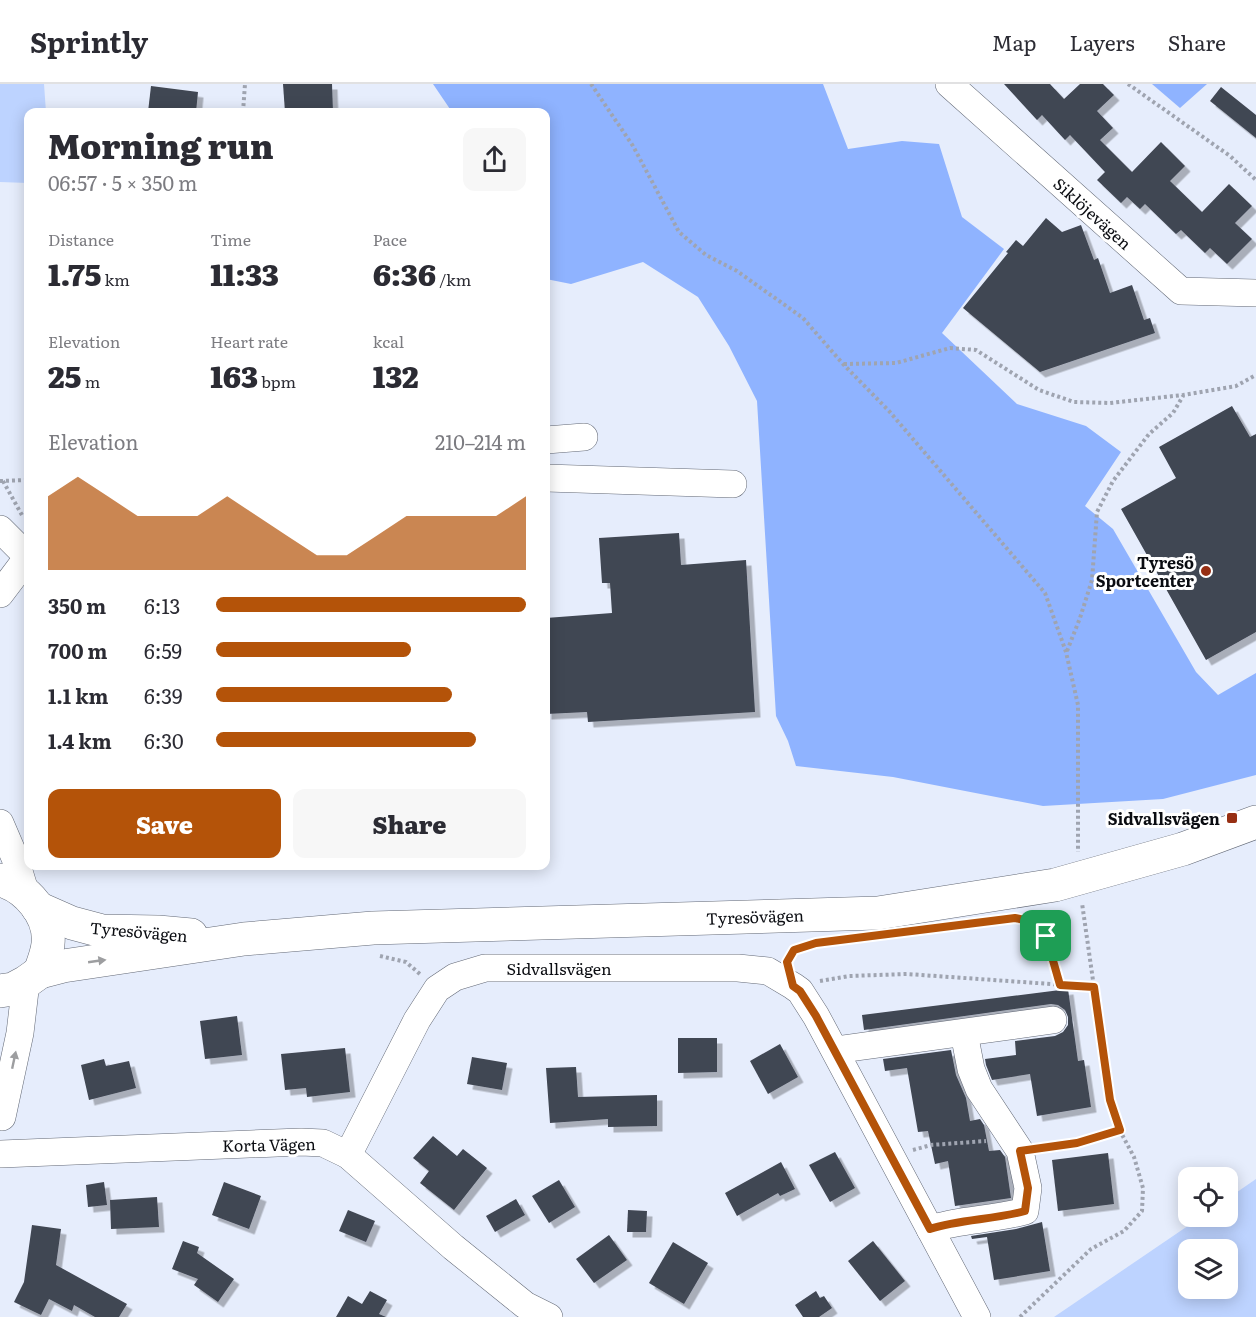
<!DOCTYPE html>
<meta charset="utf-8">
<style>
:root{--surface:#fff;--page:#f7f7f7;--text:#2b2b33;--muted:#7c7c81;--line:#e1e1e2;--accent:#b45309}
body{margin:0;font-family:Literata,serif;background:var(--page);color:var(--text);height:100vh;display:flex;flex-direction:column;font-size:22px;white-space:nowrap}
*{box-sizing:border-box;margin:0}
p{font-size:20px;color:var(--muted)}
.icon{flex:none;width:33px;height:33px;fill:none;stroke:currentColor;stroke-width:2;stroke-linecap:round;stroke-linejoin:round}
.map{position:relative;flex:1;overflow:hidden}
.panel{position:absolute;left:24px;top:24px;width:526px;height:762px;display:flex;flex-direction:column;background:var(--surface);border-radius:12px;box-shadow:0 3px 15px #0003}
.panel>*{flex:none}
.tools{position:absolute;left:1178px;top:1083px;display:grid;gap:12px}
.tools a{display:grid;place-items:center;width:60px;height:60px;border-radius:12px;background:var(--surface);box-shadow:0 3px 15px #0003;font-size:30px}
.pin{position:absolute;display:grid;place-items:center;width:51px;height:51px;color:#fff;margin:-26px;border-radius:12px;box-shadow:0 3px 9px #0006}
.round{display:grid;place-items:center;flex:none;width:63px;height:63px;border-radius:12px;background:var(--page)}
.head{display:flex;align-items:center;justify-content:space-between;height:102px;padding:0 24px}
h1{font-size:33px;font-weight:800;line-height:45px}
.figures{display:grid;grid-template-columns:repeat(3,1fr);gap:9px;height:102px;padding:6px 24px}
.figures div{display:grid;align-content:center}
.figures b{font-size:30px;font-weight:800}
.figures small{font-size:16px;font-weight:400}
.figures p{font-size:16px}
.chart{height:168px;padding:12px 24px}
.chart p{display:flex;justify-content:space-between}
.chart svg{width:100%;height:108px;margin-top:6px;fill:var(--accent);opacity:.7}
.action{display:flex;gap:12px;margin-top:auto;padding:12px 24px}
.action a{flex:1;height:69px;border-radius:12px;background:var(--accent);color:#fff;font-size:24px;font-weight:800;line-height:69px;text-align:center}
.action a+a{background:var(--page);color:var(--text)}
ul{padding:0 24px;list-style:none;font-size:20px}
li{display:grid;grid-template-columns:96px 72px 1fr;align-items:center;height:45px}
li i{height:15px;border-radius:8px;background:var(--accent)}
header{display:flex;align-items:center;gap:36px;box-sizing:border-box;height:84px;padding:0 30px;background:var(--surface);border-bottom:2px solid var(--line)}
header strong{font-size:28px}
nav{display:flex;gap:33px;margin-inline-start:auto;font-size:21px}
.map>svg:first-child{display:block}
.green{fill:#bdd3ff;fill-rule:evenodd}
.forest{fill:#8fb3ff}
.building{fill:#404652;filter:url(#shadow)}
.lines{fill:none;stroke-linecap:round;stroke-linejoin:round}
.minor-casing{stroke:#636976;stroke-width:28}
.major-casing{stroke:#636976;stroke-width:34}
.path{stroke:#9fa4b0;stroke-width:4;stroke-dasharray:3 3;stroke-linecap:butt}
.minor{stroke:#fff;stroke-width:27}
.major{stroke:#fff;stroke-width:33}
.oneway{fill:#9d9ea0}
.route-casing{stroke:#fff;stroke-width:12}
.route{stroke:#b45309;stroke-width:8}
.poi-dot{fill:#972f13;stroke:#fff;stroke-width:2}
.labels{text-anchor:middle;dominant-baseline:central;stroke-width:6;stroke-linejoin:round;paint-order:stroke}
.street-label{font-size:16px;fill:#0a0c11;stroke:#fff}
.poi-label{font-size:16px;font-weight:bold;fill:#0a0c11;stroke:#fff;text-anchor:end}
</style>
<header>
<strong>Sprintly</strong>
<nav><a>Map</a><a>Layers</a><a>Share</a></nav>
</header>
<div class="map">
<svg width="1256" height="1233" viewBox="0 0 1256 1233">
<defs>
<filter id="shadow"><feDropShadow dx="5.5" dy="5.5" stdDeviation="0" flood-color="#0004"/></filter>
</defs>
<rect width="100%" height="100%" fill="#e6edfc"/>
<g class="green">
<polygon points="0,0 44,0 46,28 28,28 28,99 0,98"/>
<path d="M1256,1095V1233H1054L1201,1133L1227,1132V1115ZM1188,1166H1227V1204H1188Z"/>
</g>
<g class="forest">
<polygon points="433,0 823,0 848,65 902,57 939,60 962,133 1004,165 942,249 1017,320 1086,342 1121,368 1085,422 1113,445 1196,588 1218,611 1256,589 1256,691 1163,715 1043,722 893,693 796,682 788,657 776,632 757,317 729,262 698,213 643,178 571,200 546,195 546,28 452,28"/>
<polygon points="1152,0 1207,0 1180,24"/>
</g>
<g class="building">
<polygon points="283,0 332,0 333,28 285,28"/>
<polygon points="1004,0 1050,0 1064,15 1080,0 1103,0 1114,11 1097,27 1113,44 1100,56 1132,88 1161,58 1185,82 1170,97 1202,128 1229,100 1252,122 1235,139 1252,155 1227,180 1210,164 1205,169 1181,146 1176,150 1145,120 1140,125 1127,113 1121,119 1097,96 1105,88 1070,51 1065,56 1042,31 1037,36"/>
<polygon points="151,2 198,8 196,28 148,28"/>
<polygon points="1221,3 1256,31 1256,54 1210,17"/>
<polygon points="1046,134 1062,148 1081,141 1094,176 1098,174 1110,209 1132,201 1144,236 1150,234 1155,249 1040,288 963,224 1008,169 1006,168 1016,156 1023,162"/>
<polygon points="1232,322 1250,353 1256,350 1256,548 1206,576 1121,425 1176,394 1159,363"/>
<polygon points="679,449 681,481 746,476 755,628 588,638 587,628 546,630 546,534 612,529 610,499 602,499 599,454"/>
<polygon points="1068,905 1078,977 1084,976 1091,1023 1037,1032 1030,990 992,996 986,981 985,975 1016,971 1015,957 1055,952 1063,948 1068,941 1068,933 1065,926 1058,921 1051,920 864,946 862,931"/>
<polygon points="237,932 242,971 205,975 200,937"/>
<polygon points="678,954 717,954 717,988 678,989"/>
<polygon points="780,960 798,993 768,1010 750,977"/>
<polygon points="345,964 350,1008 307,1013 306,1004 285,1006 281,970"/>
<polygon points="951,966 956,991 966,1014 970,1037 980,1035 984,1041 989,1067 1000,1066 1005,1073 1011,1114 955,1122 948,1077 935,1080 928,1047 918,1048 907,984 885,987 883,975"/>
<polygon points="472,973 507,979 502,1006 467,1000"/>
<polygon points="104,975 106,982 129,977 136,1004 89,1016 81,981"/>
<polygon points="576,983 578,1013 657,1011 657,1042 608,1043 608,1035 550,1039 546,984"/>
<polygon points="433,1052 457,1072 463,1065 487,1084 454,1126 420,1099 429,1087 413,1074"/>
<polygon points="835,1068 855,1104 830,1118 809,1081"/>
<polygon points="1108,1069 1114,1120 1058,1127 1052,1076"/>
<polygon points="781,1078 795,1105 780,1112 778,1109 737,1132 725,1109"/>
<polygon points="559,1096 575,1123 549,1139 532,1112"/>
<polygon points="104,1098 107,1121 88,1123 86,1101"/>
<polygon points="224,1098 261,1112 249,1145 212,1131"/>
<polygon points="157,1113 159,1143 111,1145 110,1116"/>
<polygon points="516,1115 525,1131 495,1148 486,1132"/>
<polygon points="348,1126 375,1137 366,1158 339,1147"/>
<polygon points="628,1126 647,1127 646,1148 627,1148"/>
<polygon points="1042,1138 1050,1187 994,1196 987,1153 972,1155 971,1152 1016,1145"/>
<polygon points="32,1141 61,1145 56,1181 127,1220 119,1233 95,1233 74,1221 72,1227 49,1215 41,1231 14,1218 24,1198"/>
<polygon points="609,1151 627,1176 594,1199 576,1175"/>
<polygon points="183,1157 199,1163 197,1169 234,1195 218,1218 194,1201 198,1195 172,1185"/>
<polygon points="873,1157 905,1197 880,1217 848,1177"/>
<polygon points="673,1158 708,1179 684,1220 649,1199"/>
<polygon points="370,1207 387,1216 379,1230 386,1233 336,1233 348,1212 362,1220"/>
<polygon points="816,1207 820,1214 824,1212 832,1224 819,1233 803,1233 795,1221"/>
</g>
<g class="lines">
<defs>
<g id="minor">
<polyline points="949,0 1181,207 1256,209"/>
<polyline points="546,356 584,353"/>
<polyline points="546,394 733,400"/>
<polyline points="0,445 28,473"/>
<polyline points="0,510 28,473"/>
<polyline points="0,739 15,774 25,807"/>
<polyline points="835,966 1053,936"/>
<polyline points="2,1033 20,949 26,898"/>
<polyline points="1,1070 301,1058 323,1059 348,1071 453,1163 525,1221 549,1233"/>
<polyline points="348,1071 417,936 437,905 455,893 485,884 738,884 768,887 793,902 800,907 816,932 977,1233"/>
<path d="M930,1145C961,1135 993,1136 1025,1127L1028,1104L1020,1067L979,1005L971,985L964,949"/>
</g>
<g id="major">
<path d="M0,796C26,803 51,831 48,860C47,870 43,879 40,888"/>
<polyline points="38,824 72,839 102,847 158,848 191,851"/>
<polyline points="0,907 13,905 26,898 40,888 63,882 244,855 373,844 878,829 1055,801 1183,765 1256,738"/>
</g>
</defs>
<use href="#minor" class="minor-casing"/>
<use href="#major" class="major-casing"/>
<g class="path">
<polyline points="591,0 633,62 679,148 706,171 737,187 803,234 843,280 889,327 1045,509 1066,568 1078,621 1078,768"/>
<polyline points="1128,0 1230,72 1256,96"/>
<polyline points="243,28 245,0"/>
<polyline points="844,280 896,279 950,264 976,266 1039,306 1074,318 1110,319 1183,311 1236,302 1256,291"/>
<polyline points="0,397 28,396"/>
<polyline points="3,397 23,433"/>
<polyline points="1067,567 1080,534 1092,496 1097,428 1113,397 1149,350 1173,329 1183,312"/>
<polyline points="1020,835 1033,838 1046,852 1060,901"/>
<polyline points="380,872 406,878 421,891"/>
<polyline points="790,873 794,866 816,859"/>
<polyline points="820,897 849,892 907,890 1094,903"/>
<polyline points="1042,1064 1077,1059 1120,1046"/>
<polyline points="913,1066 931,1061 986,1057"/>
<polyline points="1020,1233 1091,1165 1124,1147 1142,1127 1143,1104 1134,1073 1118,1043 1110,1016 1082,819"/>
</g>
<use href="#minor" class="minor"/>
<use href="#major" class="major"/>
</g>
<defs><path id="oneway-solid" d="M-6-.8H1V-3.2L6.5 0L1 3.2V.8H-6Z" transform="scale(1.5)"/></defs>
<g class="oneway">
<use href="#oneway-solid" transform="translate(97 877) rotate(-8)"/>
<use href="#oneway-solid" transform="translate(14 976) rotate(-78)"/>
</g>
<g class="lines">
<defs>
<path id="route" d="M1015,834L1033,838L1046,852L1060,901L1094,903L1110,1016L1120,1046L1077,1059L1020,1067L1028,1104L1025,1127C993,1136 961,1135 930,1145L816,932L800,907L793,902L787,878L794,866L816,859Z"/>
</defs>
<use href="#route" class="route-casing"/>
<use href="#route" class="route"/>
</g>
<g class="poi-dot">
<circle cx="1206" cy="487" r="6"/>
<rect x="1226" y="728" width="12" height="12" rx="3"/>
</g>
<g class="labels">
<g class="street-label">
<text transform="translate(1093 129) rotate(42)">Siklöjevägen</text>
<text transform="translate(755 832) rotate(-2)">Tyresövägen</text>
<text transform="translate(139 847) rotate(5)">Tyresövägen</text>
<text x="559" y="884">Sidvallsvägen</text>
<text transform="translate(269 1060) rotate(-1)">Korta Vägen</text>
</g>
<g class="poi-label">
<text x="1194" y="478">Tyresö<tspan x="1194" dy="18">Sportcenter</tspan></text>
<text x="1220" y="734">Sidvallsvägen</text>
</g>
</g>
</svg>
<div class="tools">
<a><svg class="icon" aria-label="locate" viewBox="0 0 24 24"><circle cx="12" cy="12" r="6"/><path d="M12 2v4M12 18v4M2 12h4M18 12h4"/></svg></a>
<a><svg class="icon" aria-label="layers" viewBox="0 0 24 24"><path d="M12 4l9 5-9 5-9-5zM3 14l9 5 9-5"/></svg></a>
</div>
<div class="pin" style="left:1046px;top:852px;background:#1e9e55"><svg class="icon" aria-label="arrive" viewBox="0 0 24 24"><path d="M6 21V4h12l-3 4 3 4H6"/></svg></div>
<section class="panel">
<div class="head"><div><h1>Morning run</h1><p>06:57 · 5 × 350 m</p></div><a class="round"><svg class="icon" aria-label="share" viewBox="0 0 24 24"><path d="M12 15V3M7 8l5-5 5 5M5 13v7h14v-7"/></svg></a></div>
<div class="figures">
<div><p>Distance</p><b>1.75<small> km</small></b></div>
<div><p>Time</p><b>11:33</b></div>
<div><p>Pace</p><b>6:36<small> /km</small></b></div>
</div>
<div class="figures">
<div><p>Elevation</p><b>25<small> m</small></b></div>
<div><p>Heart rate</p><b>163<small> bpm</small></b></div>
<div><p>kcal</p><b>132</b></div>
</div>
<div class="chart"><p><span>Elevation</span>210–214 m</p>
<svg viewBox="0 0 160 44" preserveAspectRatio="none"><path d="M0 44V14L10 6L20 14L30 22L40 22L50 22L60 14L70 22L80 30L90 38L100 38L110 30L120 22L130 22L140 22L150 22L160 14V44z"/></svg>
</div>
<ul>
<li><b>350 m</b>6:13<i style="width:100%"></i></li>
<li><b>700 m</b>6:59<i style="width:63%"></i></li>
<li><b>1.1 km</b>6:39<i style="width:76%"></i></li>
<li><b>1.4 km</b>6:30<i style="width:84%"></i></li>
</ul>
<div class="action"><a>Save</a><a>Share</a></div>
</section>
</div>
